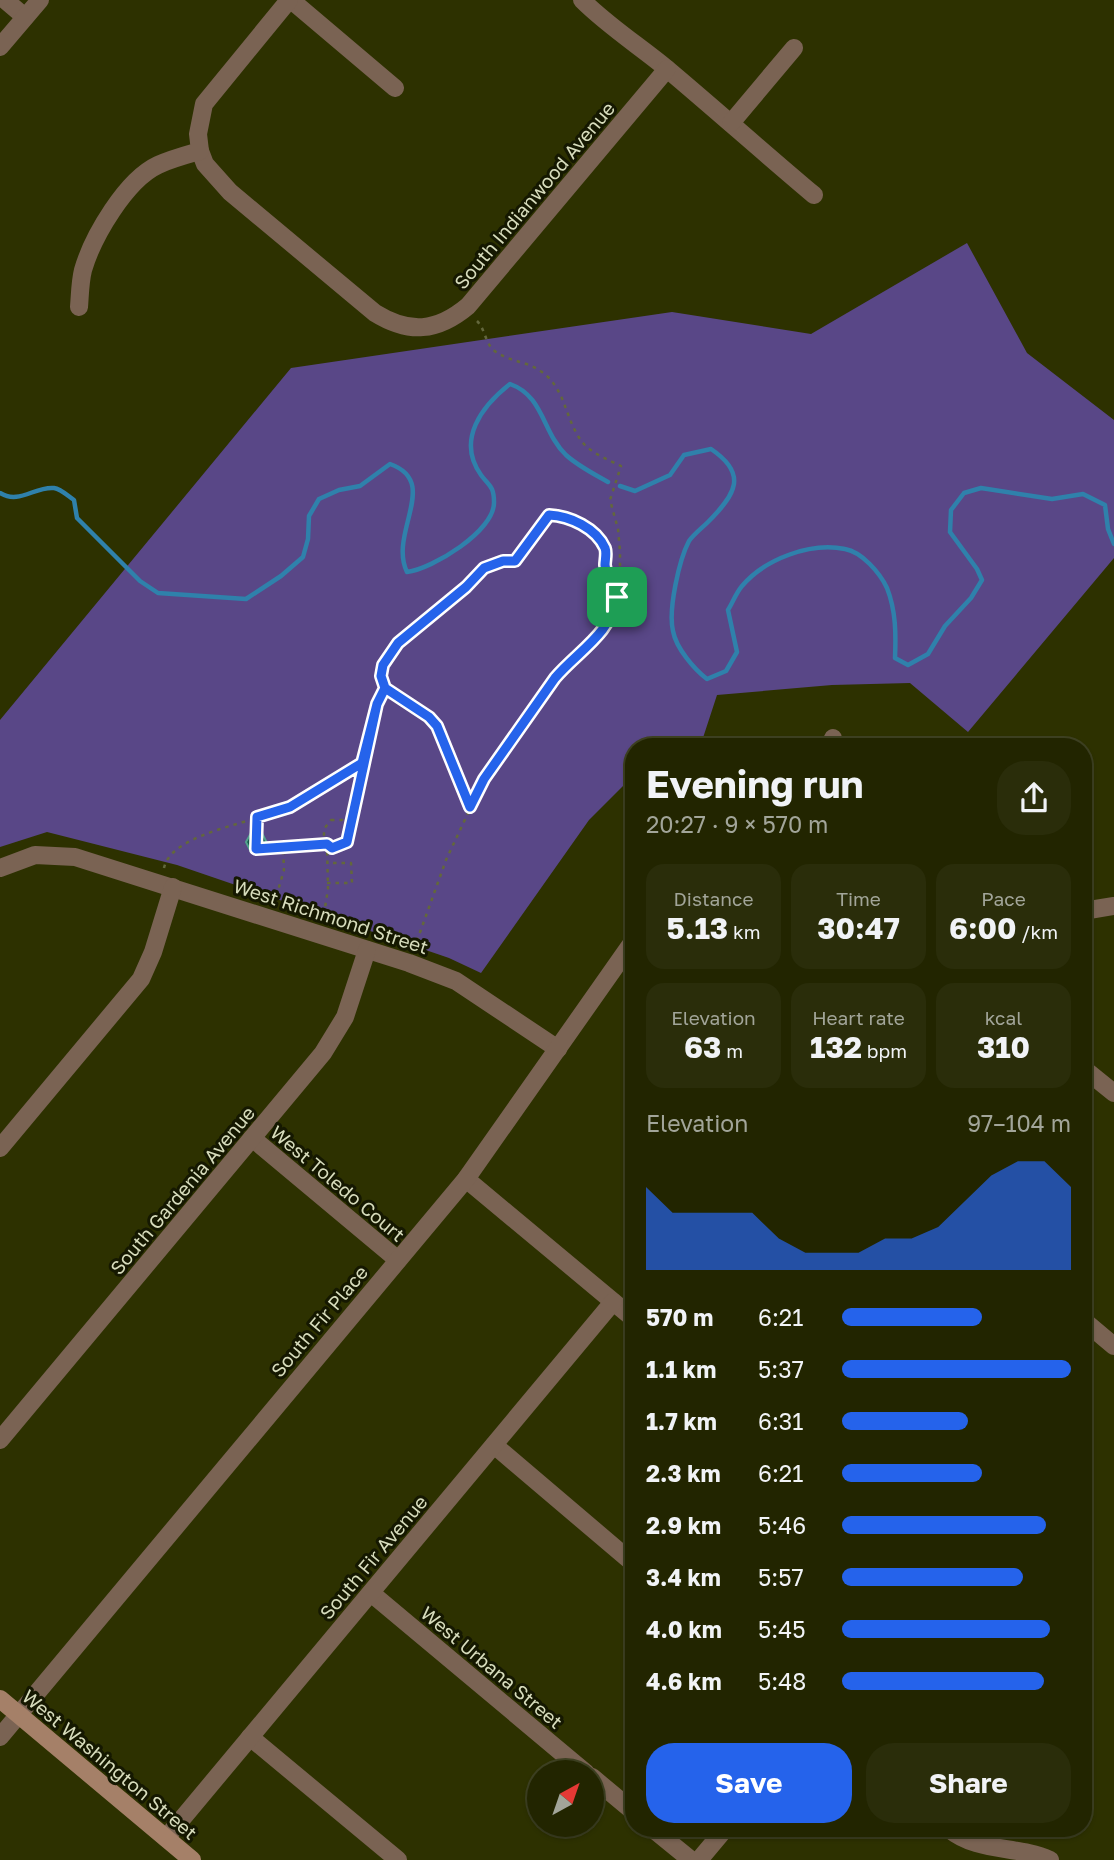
<!DOCTYPE html>
<meta charset="utf-8">
<style>
:root{--surface:#222500;--page:#2a2d0a;--text:#f1f3f6;--muted:#a2a599;--line:#3f4222;--accent:#2563eb}
body{margin:0;font-family:"Golos Text",sans-serif;background:var(--page);color:var(--text);height:100vh;display:flex;flex-direction:column;font-size:26px;white-space:nowrap}
*{box-sizing:border-box;margin:0}
p{font-size:23px;color:var(--muted)}
.icon{flex:none;width:38px;height:38px;fill:none;stroke:currentColor;stroke-width:2;stroke-linecap:round;stroke-linejoin:round}
.map{position:relative;flex:1;overflow:hidden}
.sheet{position:absolute;left:625px;top:738px;width:467px;height:1099px;display:flex;flex-direction:column;background:var(--surface);border-radius:28px;box-shadow:0 2px 5px #0004,0 0 0 2px var(--line)}
.sheet>*{flex:none}
.needle{width:46px;rotate:40deg}
.tools{position:absolute;left:527px;top:1760px;display:grid;gap:14px}
.tools a{display:grid;place-items:center;width:77px;height:77px;border-radius:50%;background:var(--surface);box-shadow:0 2px 5px #0004,0 0 0 2px var(--line);font-size:35px}
.pin{position:absolute;display:grid;place-items:center;width:60px;height:60px;color:#fff;margin:-30px;border-radius:14px;box-shadow:0 4px 10px #0006}
.round{display:grid;place-items:center;flex:none;width:74px;height:74px;border-radius:28px;background:var(--page)}
.head{display:flex;align-items:center;justify-content:space-between;height:119px;padding:0 21px}
h1{font-size:38px;font-weight:700;line-height:52px}
.figures{display:grid;grid-template-columns:repeat(3,1fr);gap:10px;height:119px;padding:7px 21px}
.figures div{display:grid;align-content:center;border-radius:18px;background:var(--page);text-align:center}
.figures b{font-size:30px;font-weight:700}
.figures small{font-size:19px;font-weight:400}
.figures p{font-size:19px}
.chart{height:196px;padding:14px 21px}
.chart p{display:flex;justify-content:space-between}
.chart svg{width:100%;height:126px;margin-top:7px;fill:var(--accent);opacity:.7}
.primary-button{display:flex;gap:14px;margin-top:auto;padding:14px 21px}
.primary-button a{flex:1;height:80px;border-radius:28px;background:var(--accent);color:#fff;font-size:28px;font-weight:700;line-height:80px;text-align:center}
.primary-button a+a{background:var(--page);color:var(--text)}
ul{padding:0 21px;list-style:none;font-size:23px}
li{display:grid;grid-template-columns:112px 84px 1fr;align-items:center;height:52px}
li i{height:18px;border-radius:9px;background:var(--accent)}
.map>svg:first-child{display:block}
.green{fill:#594787}
.lines{fill:none;stroke-linecap:round;stroke-linejoin:round}
.stream{stroke:#2f81ab;stroke-width:4.5}
.building{fill:#17584a;stroke:#52a38e;stroke-width:2}
.path{stroke:#63673c;stroke-width:2.5;stroke-dasharray:3.5 5;stroke-linecap:butt}
.minor{stroke:#7a6353;stroke-width:18}
.secondary{stroke:#a58068;stroke-width:18}
.route-casing{stroke:#fff;stroke-width:14}
.route{stroke:#2563eb;stroke-width:9}
.labels{text-anchor:middle;dominant-baseline:central;stroke-width:6;stroke-linejoin:round;paint-order:stroke}
.street-label{font-size:19px;fill:#d7dcbc;stroke:#151801}
</style>
<div class="map">
<svg width="1114" height="1860" viewBox="0 0 1114 1860">
<rect width="100%" height="100%" fill="#2d3100"/>
<polygon class="green" points="967,243 1027,353 1114,420 1114,558 968,732 910,683 832,685 717,695 700,747 634,747 633,778 629,780 589,820 481,973 449,958 177,865 47,832 0,847 0,720 291,368 672,312 811,334"/>
<g class="lines">
<g class="stream">
<path d="M620,486L635,491L670,475L684,455L711,449C748,474 736,494 708,522C702,528 694,534 689,541C679,560 668,610 673,631C676,648 694,669 707,679L726,671L737,652L728,610C733,602 736,593 742,586C765,559 810,542 845,549C862,552 880,573 887,588C896,611 896,634 895,658L908,665L928,654L945,626L971,598L982,580L977,569L950,532L951,510L964,493L981,488L1052,499L1083,494L1105,505L1108,529L1114,544"/>
<path d="M0,493C19,505 35,486 54,488C61,489 68,496 74,500L77,518L140,581L158,593L246,599L281,576L303,557L308,539L309,516L319,499L339,490L360,486L390,464C441,482 388,533 407,572C432,569 495,531 494,502C494,486 489,486 481,475C456,440 482,406 510,384C544,396 542,432 566,455C578,466 594,474 608,482"/>
</g>
</g>
<polygon class="building" points="251,833 262,833 267,843 262,852 251,852 246,842"/>
<g class="lines">
<g class="path">
<path d="M477,321C486,330 485,345 496,352C514,364 531,360 549,378C567,397 567,425 584,444C593,454 609,460 621,466L610,500L618,529L620,551V577L617,597"/>
<polyline points="258,817 256,849 283,847"/>
<path d="M331,820H342C348,826 352,833 347,842L332,848L324,842V829Z"/>
<polyline points="349,828 362,763"/>
<path d="M164,868C172,831 262,822 292,806C316,793 338,776 362,763L377,704L385,689"/>
<polyline points="327,883 352,883 351,863 328,863"/>
<polyline points="274,904 284,870 283,847 327,844 328,889 323,920"/>
<path d="M414,949L446,860L484,779L555,678C570,661 623,621 617,596C616,593 613,590 611,587C606,574 605,562 605,549C589,529 575,516 549,515L515,561H503L484,568L466,587L398,643L383,665L381,676L385,689L429,717L437,726L470,807"/>
</g>
<g class="minor">
<polyline points="5,0 25,17"/>
<polyline points="291,0 395,88"/>
<path d="M582,0C608,26 638,45 666,68C716,110 764,153 814,195"/>
<polyline points="0,47 40,0"/>
<polyline points="731,123 794,48"/>
<path d="M200,151L205,164L230,192L375,313C409,334 437,332 468,306L667,69"/>
<path d="M79,307C80,295 80,282 83,270C93,236 126,180 158,165C171,159 186,155 200,151L198,134L204,104L289,0"/>
<polyline points="830,747 833,738"/>
<polyline points="0,868 35,855 75,857 409,963 456,981 558,1049"/>
<polyline points="1083,911 1114,906"/>
<polyline points="1083,1068 1114,1093"/>
<polyline points="252,1138 398,1260"/>
<polyline points="0,1148 141,979 153,952 173,887"/>
<polyline points="466,1179 634,1319"/>
<polyline points="1083,1320 1114,1346"/>
<polyline points="0,1440 323,1053 345,1017 367,950"/>
<polyline points="494,1445 634,1564"/>
<polyline points="371,1593 586,1773"/>
<polyline points="0,1737 466,1179 634,940"/>
<polyline points="250,1737 398,1860"/>
<polyline points="592,1777 634,1812"/>
<polyline points="653,1829 691,1860"/>
<path d="M949,1829C978,1853 1017,1845 1050,1860"/>
<polyline points="166,1838 613,1302"/>
<polyline points="699,1860 725,1829"/>
</g>
<polyline class="secondary" points="0,1699 192,1860"/>
</g>
<g class="lines">
<defs>
<path id="route" d="M617,597C612,587 606,576 605,565C605,560 607,553 605,548C596,528 570,516 549,515L515,561H503L484,568L466,587L398,643L383,665L381,676L385,688L377,704L362,763L290,807L257,817L256,849L327,844L332,848L347,842L377,704L385,688L429,717L437,726L470,807L484,779L555,678C578,651 611,634 617,597"/>
</defs>
<use href="#route" class="route-casing"/>
<use href="#route" class="route"/>
</g>
<g class="labels">
<g class="street-label">
<text transform="translate(534 195) rotate(-50)">South Indianwood Avenue</text>
<text transform="translate(331 916) rotate(18)">West Richmond Street</text>
<text transform="translate(338 1183) rotate(40)">West Toledo Court</text>
<text transform="translate(182 1190) rotate(-50)">South Gardenia Avenue</text>
<text transform="translate(319 1321) rotate(-50)">South Fir Place</text>
<text transform="translate(373 1557) rotate(-50)">South Fir Avenue</text>
<text transform="translate(492 1667) rotate(40)">West Urbana Street</text>
<text transform="translate(110 1764) rotate(40)">West Washington Street</text>
</g>
</g>
</svg>
<div class="tools">
<a><svg class="needle" viewBox="-14 -14 28 28"><path d="M0-13l5 13h-10z" fill="#e53935"/><path d="M0 13l5-13h-10z" fill="#a2a599"/></svg></a>
</div>
<div class="pin" style="left:617px;top:597px;background:#1e9e55"><svg class="icon" aria-label="arrive" viewBox="0 0 24 24"><path d="M6 21V4h12l-3 4 3 4H6"/></svg></div>
<section class="sheet">
<div class="head"><div><h1>Evening run</h1><p>20:27 · 9 × 570 m</p></div><a class="round"><svg class="icon" aria-label="share" viewBox="0 0 24 24"><path d="M12 15V3M7 8l5-5 5 5M5 13v7h14v-7"/></svg></a></div>
<div class="figures">
<div><p>Distance</p><b>5.13<small> km</small></b></div>
<div><p>Time</p><b>30:47</b></div>
<div><p>Pace</p><b>6:00<small> /km</small></b></div>
</div>
<div class="figures">
<div><p>Elevation</p><b>63<small> m</small></b></div>
<div><p>Heart rate</p><b>132<small> bpm</small></b></div>
<div><p>kcal</p><b>310</b></div>
</div>
<div class="chart"><p><span>Elevation</span>97–104 m</p>
<svg viewBox="0 0 160 44" preserveAspectRatio="none"><path d="M0 44V15L10 24L20 24L30 24L40 24L50 33L60 38L70 38L80 38L90 33L100 33L110 29L120 20L130 11L140 6L150 6L160 15V44z"/></svg>
</div>
<ul>
<li><b>570 m</b>6:21<i style="width:61%"></i></li>
<li><b>1.1 km</b>5:37<i style="width:100%"></i></li>
<li><b>1.7 km</b>6:31<i style="width:55%"></i></li>
<li><b>2.3 km</b>6:21<i style="width:61%"></i></li>
<li><b>2.9 km</b>5:46<i style="width:89%"></i></li>
<li><b>3.4 km</b>5:57<i style="width:79%"></i></li>
<li><b>4.0 km</b>5:45<i style="width:91%"></i></li>
<li><b>4.6 km</b>5:48<i style="width:88%"></i></li>
</ul>
<div class="primary-button"><a>Save</a><a>Share</a></div>
</section>
</div>
